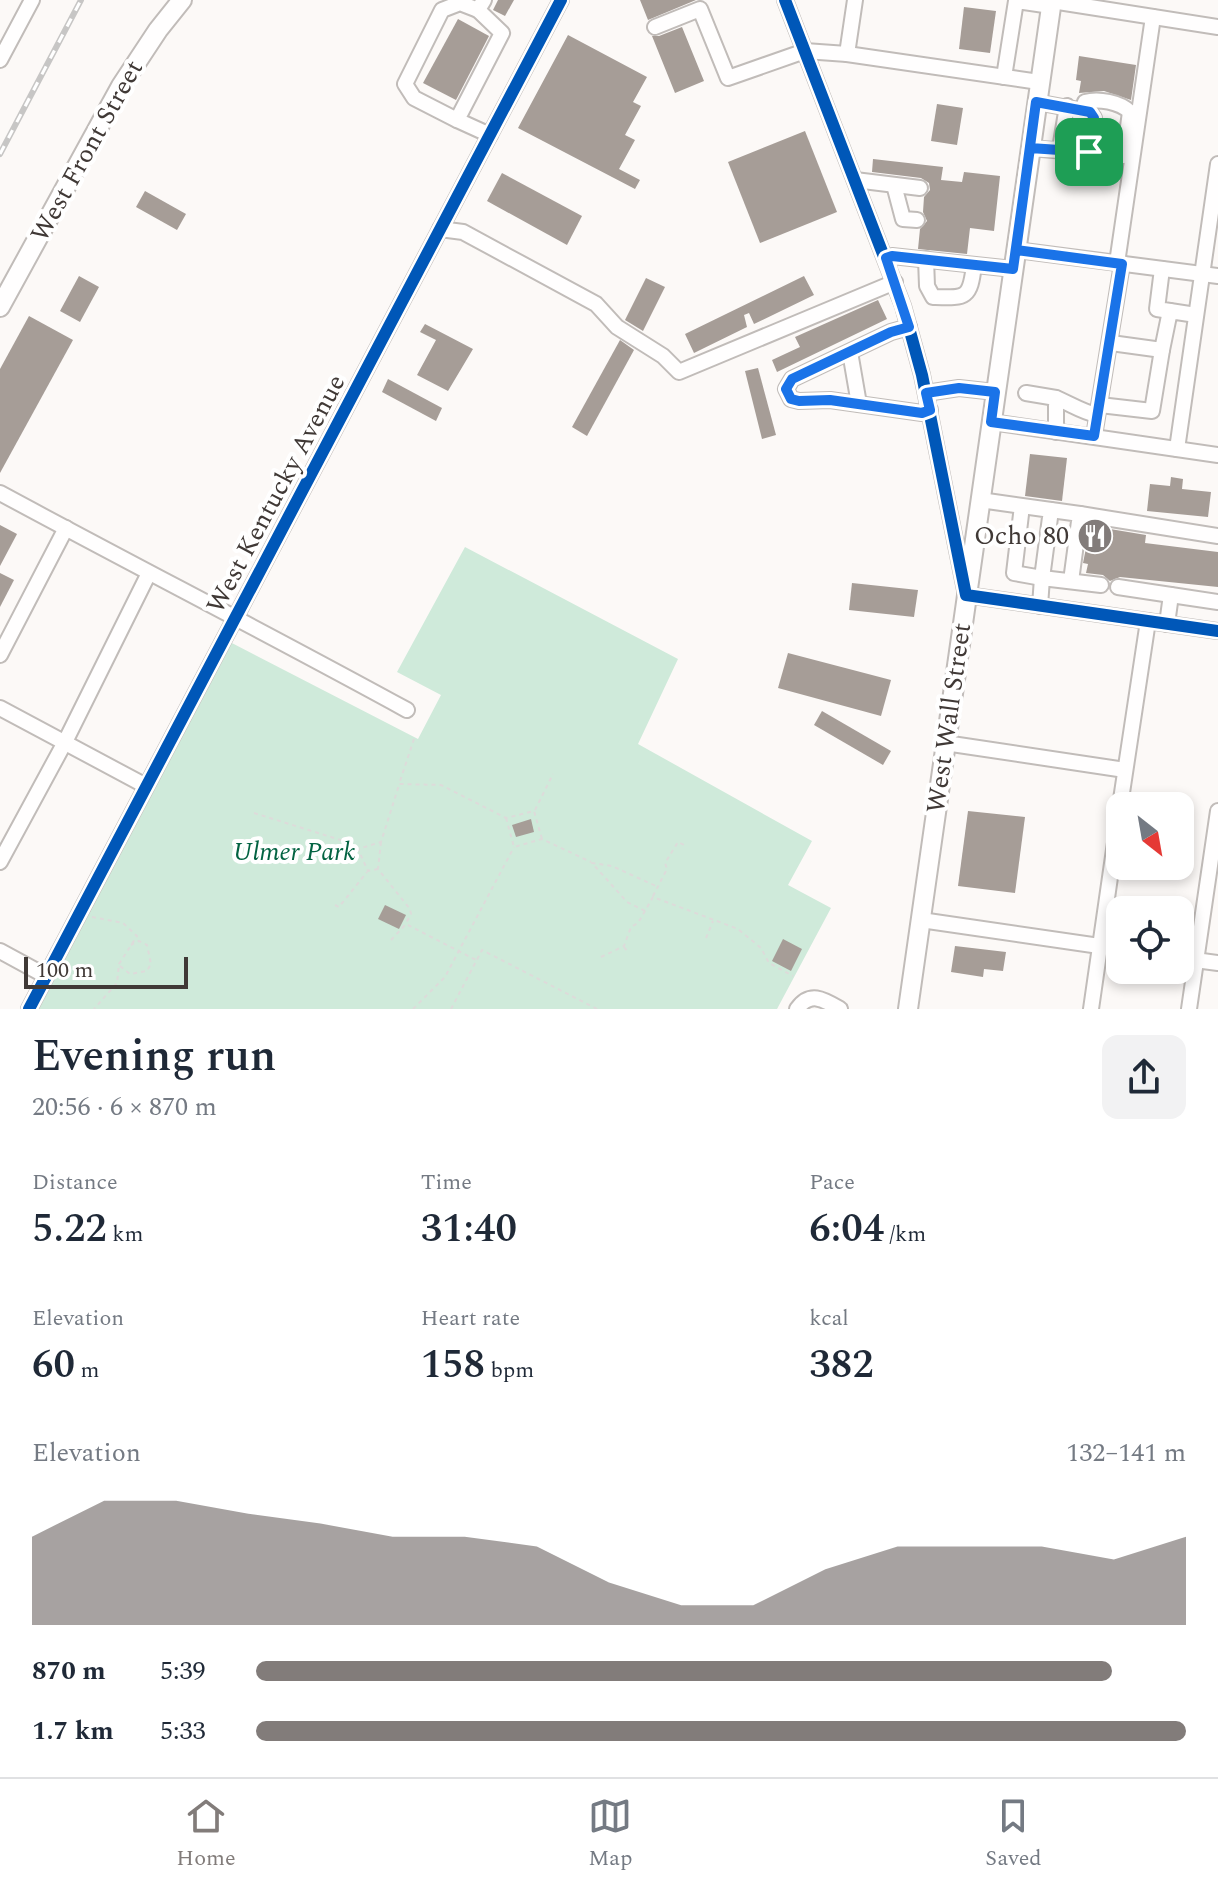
<!DOCTYPE html>
<meta charset="utf-8">
<style>
:root{--surface:#fff;--page:#f2f2f3;--text:#1f2937;--muted:#747a83;--line:#e0e1e3;--accent:#827c7a}
body{margin:0;font-family:Spectral,serif;background:var(--page);color:var(--text);height:100vh;display:flex;flex-direction:column;font-size:30px;white-space:nowrap}
*{box-sizing:border-box;margin:0}
p{font-size:26px;color:var(--muted)}
.icon{flex:none;width:44px;height:44px;fill:none;stroke:currentColor;stroke-width:2;stroke-linecap:round;stroke-linejoin:round}
.map{position:relative;height:1009px;overflow:hidden}
.side{display:flex;flex-direction:column;background:var(--surface);flex:1}
.side>*{flex:none}
.needle{width:52px;rotate:149deg}
.buttons{position:absolute;left:1106px;top:792px;display:grid;gap:16px}
.buttons a{display:grid;place-items:center;width:88px;height:88px;border-radius:16px;background:var(--surface);box-shadow:0 4px 12px #0003;font-size:40px}
.scale{position:absolute;left:24px;bottom:20px;width:164px;box-sizing:border-box;padding-left:8px;border:4px solid #403936;border-top:0;font-size:22px;line-height:28px;white-space:nowrap;color:#403936;-webkit-text-stroke:6px #fff;paint-order:stroke}
.pin{position:absolute;display:grid;place-items:center;width:68px;height:68px;color:#fff;margin:-34px;border-radius:16px;box-shadow:0 4px 12px #0006}
.round{display:grid;place-items:center;flex:none;width:84px;height:84px;border-radius:16px;background:var(--page)}
.head{display:flex;align-items:center;justify-content:space-between;height:136px;padding:0 32px}
h1{font-size:44px;font-weight:600;line-height:60px}
.figures{display:grid;grid-template-columns:repeat(3,1fr);gap:12px;height:136px;padding:8px 32px}
.figures div{display:grid;align-content:center}
.figures b{font-size:40px;font-weight:600}
.figures small{font-size:22px;font-weight:400}
.figures p{font-size:22px}
.chart{height:224px;padding:16px 32px}
.chart p{display:flex;justify-content:space-between}
.chart svg{width:100%;height:144px;margin-top:8px;fill:var(--accent);opacity:.7}
ul{padding:0 32px;list-style:none;font-size:26px}
li{display:grid;grid-template-columns:128px 96px 1fr;align-items:center;height:60px}
li i{height:20px;border-radius:10px;background:var(--accent)}
.menu{display:flex;justify-content:space-around;align-items:center;height:112px;border-top:2px solid var(--line);background:var(--surface);font-size:22px;color:var(--muted)}
.menu a{display:grid;justify-items:center;gap:4px}
.menu .active{color:var(--accent)}
.map>svg:first-child{display:block}
.green{fill:#cfeada}
.building{fill:#a69d97}
.lines{fill:none;stroke-linecap:round;stroke-linejoin:round}
.minor-tunnel{stroke:#d6d3d0;stroke-width:14;stroke-dasharray:14 7;stroke-linecap:butt}
.minor-casing{stroke:#c1bcb9;stroke-width:18}
.major-casing{stroke:#c1bcb9;stroke-width:22}
.path{stroke:#dddbda;stroke-width:2;stroke-dasharray:4 4;stroke-linecap:butt}
.minor{stroke:#fffefe;stroke-width:14}
.major{stroke:#fffefe;stroke-width:18}
.rail-casing{stroke:#c7c6c5;stroke-width:6}
.rail{stroke:#fff;stroke-width:3;stroke-dasharray:9;stroke-linecap:butt}
.cycleway-casing{stroke:#fff;stroke-width:17}
.cycleway{stroke:#0057b8;stroke-width:12}
.route-casing{stroke:#fff;stroke-width:16}
.route{stroke:#1a73e8;stroke-width:10}
.labels{text-anchor:middle;dominant-baseline:central;stroke-width:8;stroke-linejoin:round;paint-order:stroke}
.street-label{font-size:26px;fill:#403936;stroke:#fff}
.poi-label{font-size:26px;fill:#403936;stroke:#fff;text-anchor:end}
.park-label{font-size:26px;font-style:italic;fill:#036342;stroke:#fff}
</style>
<div class="map">
<svg width="1218" height="1009" viewBox="0 0 1218 1009">
<rect width="100%" height="100%" fill="#fcf9f7"/>
<polygon class="green" points="465,547 678,659 638,744 812,841 788,885 831,908 777,1009 33,1009 228,641 418,739 441,695 397,672"/>
<g class="building">
<polygon points="498,0 514,0 505,16 493,10"/>
<polygon points="640,0 696,0 648,20"/>
<polygon points="964,7 996,11 990,53 959,49"/>
<polygon points="458,19 489,36 456,100 423,83"/>
<polygon points="682,27 704,81 675,93 652,36 659,36"/>
<polygon points="568,35 647,77 633,102 641,106 625,135 635,140 619,169 640,180 635,189 518,128"/>
<polygon points="1079,56 1136,65 1131,100 1104,91 1079,93 1081,81 1076,80"/>
<polygon points="937,104 963,108 957,145 931,141"/>
<polygon points="805,131 837,212 760,243 728,162"/>
<polygon points="873,159 943,167 941,180 962,182 964,172 1000,176 994,231 970,228 967,254 918,249 920,229 927,221 923,212 924,197 930,190 929,183 921,178 872,172"/>
<polygon points="502,173 582,216 567,245 487,201"/>
<polygon points="145,191 186,214 177,230 136,207"/>
<polygon points="79,276 99,287 80,322 60,311"/>
<polygon points="804,276 814,295 754,324 749,313 744,315 747,327 694,353 685,334"/>
<polygon points="646,278 665,287 643,331 625,320"/>
<polygon points="878,300 887,319 777,372 772,360 800,347 795,337"/>
<polygon points="29,316 73,340 0,473 0,369"/>
<polygon points="425,324 473,349 448,391 417,375 436,340 420,332"/>
<polygon points="620,340 634,350 587,436 572,427"/>
<polygon points="758,368 776,435 762,439 745,371"/>
<polygon points="388,379 442,408 436,421 382,392"/>
<polygon points="1030,454 1067,458 1062,501 1025,496"/>
<polygon points="1171,477 1183,479 1182,489 1211,492 1208,517 1147,511 1150,484 1170,486"/>
<polygon points="0,525 17,534 0,566"/>
<polygon points="1092,526 1146,535 1145,543 1218,552 1218,587 1120,577 1110,581 1103,575 1086,573 1088,564 1083,563 1086,548 1090,548"/>
<polygon points="0,573 14,580 0,607"/>
<polygon points="852,583 918,590 914,617 849,610"/>
<polygon points="788,653 891,680 881,716 778,688"/>
<polygon points="822,711 891,751 883,765 814,725"/>
<polygon points="968,811 1025,817 1015,893 958,886"/>
<polygon points="531,819 534,832 516,837 512,825"/>
<polygon points="385,905 406,915 399,929 378,919"/>
<polygon points="783,939 802,949 791,971 772,961"/>
<polygon points="955,946 1006,952 1003,971 984,969 983,977 951,972"/>
</g>
<g class="lines">
<polyline class="minor-tunnel" points="1076,143 1080,118"/>
<defs>
<g id="minor">
<polyline points="484,0 478,10 502,33 457,120 490,135"/>
<polyline points="785,0 903,306 922,375 966,595 1218,631"/>
<polyline points="1052,1 1218,27"/>
<polyline points="655,27 700,9 728,78 805,51 847,54 1039,82"/>
<polyline points="847,54 855,0"/>
<polyline points="0,60 32,0"/>
<polyline points="1004,77 1016,1 1051,6"/>
<polyline points="1036,102 1090,112 1094,118 1089,152"/>
<polyline points="457,120 414,98 405,84 442,10 460,3 478,10"/>
<path d="M1030,148L1124,156L1130,112C1120,102 1098,98 1085,102L1080,118"/>
<polyline points="1060,149 1067,106"/>
<polyline points="855,180 920,188"/>
<polyline points="894,185 903,219 917,220"/>
<polyline points="440,229 463,232 596,304 617,327 663,356 679,372 895,282"/>
<polyline points="1016,250 1218,276"/>
<polyline points="886,258 892,256 1013,269"/>
<path d="M926,259L927,286L933,297C966,298 970,299 974,265"/>
<polyline points="1117,263 1153,17"/>
<polyline points="1162,269 1157,309 1170,311"/>
<polyline points="909,327 891,332 792,379 786,389 791,399 799,401 830,400 922,413 930,410"/>
<polyline points="1111,343 1162,350 1170,311 1196,315"/>
<polyline points="850,352 859,404"/>
<polyline points="926,393 959,388 995,392"/>
<polyline points="1026,393 1056,398 1056,432"/>
<path d="M1056,398C1071,404 1082,412 1097,415"/>
<polyline points="1100,405 1152,411 1162,350"/>
<polyline points="991,422 1218,455"/>
<polyline points="1094,436 1122,264"/>
<polyline points="1177,449 1218,164"/>
<path d="M0,493C135,566 272,636 407,710"/>
<polyline points="980,500 1051,510 1042,578 1014,573 1022,506"/>
<polyline points="1051,510 1080,514 1071,581"/>
<polyline points="1080,514 1218,536"/>
<polyline points="1118,587 1171,595 1167,624"/>
<polyline points="1171,595 1218,602"/>
<polyline points="1040,606 1042,578 1101,585"/>
<polyline points="0,655 66,528"/>
<polyline points="0,708 146,786"/>
<polyline points="945,743 1125,770"/>
<polyline points="1120,806 1148,621"/>
<polyline points="0,862 65,742 149,573"/>
<polyline points="921,920 1120,949"/>
<polyline points="0,951 46,976"/>
<polyline points="1180,958 1218,963"/>
<polyline points="29,1009 561,0"/>
<path d="M797,1009C810,991 823,999 840,1009"/>
<polyline points="1091,1009 1120,808"/>
<polyline points="1189,1009 1218,811"/>
</g>
<g id="major">
<polyline points="0,307 121,86 158,30 182,0"/>
<polyline points="908,1009 1052,0"/>
</g>
</defs>
<use href="#minor" class="minor-casing"/>
<use href="#major" class="major-casing"/>
<g class="path">
<polyline points="414,739 399,784 441,785 506,818 534,811 542,839"/>
<polyline points="535,810 553,774"/>
<polyline points="254,813 347,842 357,848"/>
<polyline points="506,818 514,847 542,839 591,862"/>
<polyline points="381,842 378,869 410,909 411,914 406,923"/>
<polyline points="378,869 368,871 358,849 381,842 399,785"/>
<polyline points="653,896 667,869 665,863 678,842 684,845"/>
<polyline points="335,905 339,907 367,872"/>
<polyline points="645,911 627,902 592,863 612,866 658,887"/>
<polyline points="92,917 123,923 137,936 119,964 117,983 94,1009"/>
<polyline points="706,938 713,921"/>
<polyline points="391,940 406,924 476,960"/>
<polyline points="624,947 628,952"/>
<polyline points="601,957 624,946 631,927 638,923 653,897 738,929 761,948 769,963 793,976"/>
<polyline points="120,966 130,974 147,971 151,964 147,945 139,941 131,945"/>
<polyline points="413,1009 445,977 514,847"/>
<polyline points="451,1009 482,950 597,1009"/>
</g>
<use href="#minor" class="minor"/>
<use href="#major" class="major"/>
<defs>
<polyline id="rail" points="0,154 81,0"/>
</defs>
<use href="#rail" class="rail-casing"/>
<use href="#rail" class="rail"/>
<defs>
<g id="cycleway">
<polyline points="785,0 903,306 922,375 966,595 1218,631"/>
<polyline points="29,1009 561,0"/>
</g>
</defs>
<use href="#cycleway" class="cycleway-casing"/>
<use href="#cycleway" class="cycleway"/>
</g>
<g class="lines">
<defs>
<polyline id="route" points="1089,152 1030,148 1013,269 892,256 886,258 909,327 891,332 792,379 786,389 791,399 799,401 830,400 922,413 930,410 926,393 959,388 995,392 991,422 1094,436 1122,264 1016,250 1036,102 1090,112 1094,118 1089,152"/>
</defs>
<use href="#route" class="route-casing"/>
<use href="#route" class="route"/>
</g>
<defs>
<symbol id="restaurant-disc" viewBox="-11 -11 22 22"><circle r="9.5" fill="#827c7a" stroke="#fff"/><path d="M-5-6h1v4h1v-4h1v4h1v-4h1v5L-1.5 .5V6h-2V.5L-5-1ZM5-6V6H3V1.5H1.5Q1.5-4 5-6Z" fill="#fff"/></symbol>
</defs>
<g fill-rule="evenodd">
<use href="#restaurant-disc" x="1075" y="516" width="40" height="40"/>
</g>
<g class="labels">
<g class="street-label">
<text transform="translate(87 151) rotate(-61)">West Front Street</text>
<text transform="translate(276 494) rotate(-62)">West Kentucky Avenue</text>
<text transform="translate(949 718) rotate(-82)">West Wall Street</text>
</g>
<g class="poi-label">
<text x="1069" y="536">Ocho 80</text>
</g>
<g class="park-label">
<text x="294" y="852">Ulmer Park</text>
</g>
</g>
</svg>
<div class="buttons">
<a><svg class="needle" viewBox="-14 -14 28 28"><path d="M0-13l5 13h-10z" fill="#e53935"/><path d="M0 13l5-13h-10z" fill="#747a83"/></svg></a>
<a><svg class="icon" aria-label="locate" viewBox="0 0 24 24"><circle cx="12" cy="12" r="6"/><path d="M12 2v4M12 18v4M2 12h4M18 12h4"/></svg></a>
</div>
<div class="scale">100 m</div>
<div class="pin" style="left:1089px;top:152px;background:#1e9e55"><svg class="icon" aria-label="arrive" viewBox="0 0 24 24"><path d="M6 21V4h12l-3 4 3 4H6"/></svg></div>
</div>
<section class="side">
<div class="head"><div><h1>Evening run</h1><p>20:56 · 6 × 870 m</p></div><a class="round"><svg class="icon" aria-label="share" viewBox="0 0 24 24"><path d="M12 15V3M7 8l5-5 5 5M5 13v7h14v-7"/></svg></a></div>
<div class="figures">
<div><p>Distance</p><b>5.22<small> km</small></b></div>
<div><p>Time</p><b>31:40</b></div>
<div><p>Pace</p><b>6:04<small> /km</small></b></div>
</div>
<div class="figures">
<div><p>Elevation</p><b>60<small> m</small></b></div>
<div><p>Heart rate</p><b>158<small> bpm</small></b></div>
<div><p>kcal</p><b>382</b></div>
</div>
<div class="chart"><p><span>Elevation</span>132–141 m</p>
<svg viewBox="0 0 160 44" preserveAspectRatio="none"><path d="M0 44V17L10 6L20 6L30 10L40 13L50 17L60 17L70 20L80 31L90 38L100 38L110 27L120 20L130 20L140 20L150 24L160 17V44z"/></svg>
</div>
<ul>
<li><b>870 m</b>5:39<i style="width:92%"></i></li>
<li><b>1.7 km</b>5:33<i style="width:100%"></i></li>
</ul>
</section>
<nav class="menu">
<a class="active"><svg class="icon" aria-label="home" viewBox="0 0 24 24"><path d="M3 11l9-7 9 7M6 9v11h12V9"/></svg>Home</a>
<a><svg class="icon" aria-label="map" viewBox="0 0 24 24"><path d="M3 6l6-2 6 2 6-2v14l-6 2-6-2-6 2zM9 4v14M15 6v14"/></svg>Map</a>
<a><svg class="icon" aria-label="saved" viewBox="0 0 24 24"><path d="M7 4h10v16l-5-4-5 4z"/></svg>Saved</a>
</nav>
